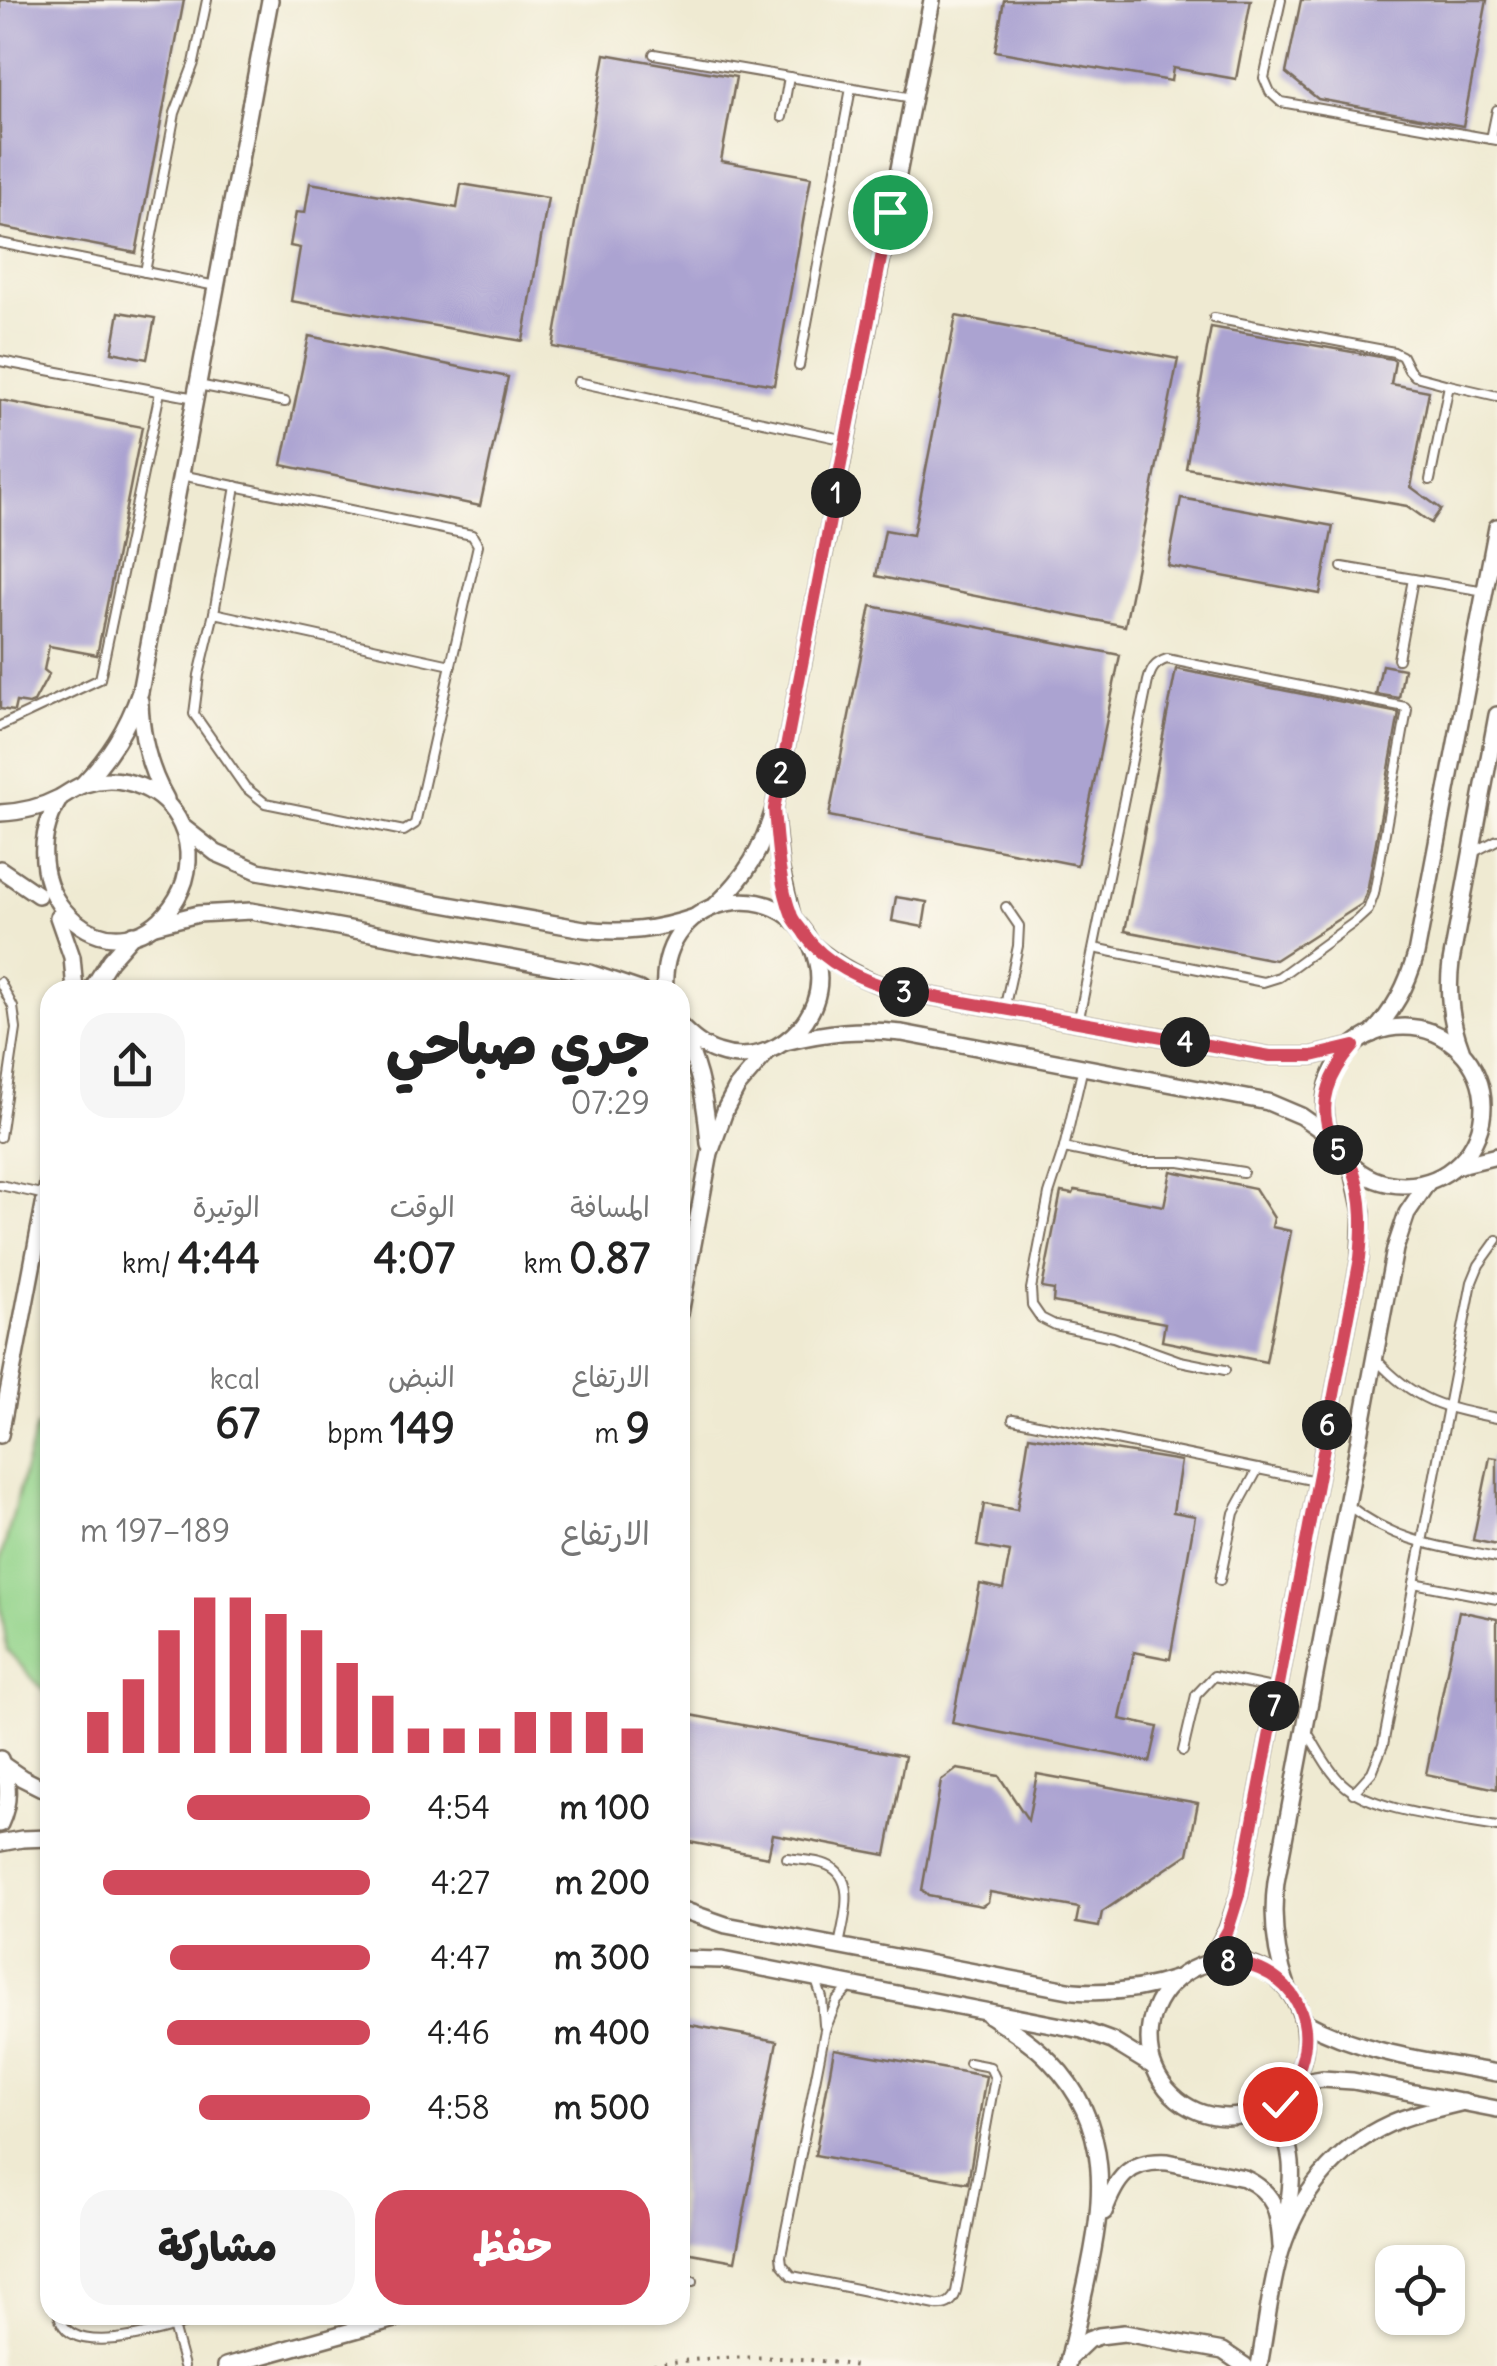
<!DOCTYPE html>
<html lang="ar">
<meta charset="utf-8">
<style>
:root{--surface:#fff;--page:#f6f6f6;--text:#222;--muted:#767676;--accent:#d1495b}
body{margin:0;font-family:Delius,"Playpen Sans Arabic",sans-serif;background:var(--page);color:var(--text);direction:rtl;height:100vh;display:flex;flex-direction:column;font-size:38px;white-space:nowrap}
*{box-sizing:border-box;margin:0}
p{font-size:32px;color:var(--muted)}
.icon{flex:none;width:55px;height:55px;fill:none;stroke:currentColor;stroke-width:2;stroke-linecap:round;stroke-linejoin:round}
.map{position:relative;flex:1;overflow:hidden;direction:ltr}
.details{position:absolute;left:40px;top:980px;width:650px;height:1345px;display:flex;flex-direction:column;background:var(--surface);border-radius:30px;box-shadow:0 2px 8px #0004;direction:rtl}
.details>*{flex:none}
.tools{position:absolute;left:1375px;top:2245px;display:grid;gap:20px}
.tools a{display:grid;place-items:center;width:90px;height:90px;border-radius:20px;background:var(--surface);box-shadow:0 2px 8px #0004;font-size:50px}
.pin{position:absolute;display:grid;place-items:center;width:85px;height:85px;color:#fff;margin:-42px;border:5px solid #fff;border-radius:50%;box-shadow:0 2px 10px #0007}
.km{position:absolute;width:50px;height:50px;margin:-25px;border-radius:50%;background:#222;color:#fff;font-size:28px;line-height:50px;text-align:center}
.round{display:grid;place-items:center;flex:none;width:105px;height:105px;border-radius:30px;background:var(--page)}
.overview{display:flex;align-items:center;justify-content:space-between;height:170px;padding:0 40px}
h1{font-size:55px;font-weight:800;line-height:75px}
.figures{display:grid;grid-template-columns:repeat(3,1fr);gap:15px;height:170px;padding:10px 40px}
.figures div{display:grid;align-content:center}
.figures b{font-size:42px;font-weight:800}
.figures small{font-size:28px;font-weight:400}
.figures p{font-size:28px}
.chart{height:280px;padding:20px 40px}
.chart p{display:flex;justify-content:space-between}
.chart svg{width:100%;height:180px;margin-top:10px;stroke:var(--accent);stroke-width:6}
.cta{display:flex;gap:20px;margin-top:auto;padding:20px 40px}
.cta a{flex:1;height:115px;border-radius:30px;background:var(--accent);color:#fff;font-size:40px;font-weight:800;line-height:115px;text-align:center}
.cta a+a{background:var(--page);color:var(--text)}
ul{padding:0 40px;list-style:none;font-size:32px}
li{display:grid;grid-template-columns:160px 120px 1fr;align-items:center;height:75px}
li i{height:25px;border-radius:12px;background:var(--accent)}
.map>svg:first-child{display:block}
.green{fill:#92d389;stroke:#667e54;stroke-width:2.5}
.building{fill:#aba3d1}
.lines{fill:none;stroke-linecap:round;stroke-linejoin:round}
.lane-casing{stroke:#7a6d5d;stroke-width:12}
.street-casing{stroke:#7a6d5d;stroke-width:20}
.path{stroke:#7a6d5d;stroke-width:4;stroke-dasharray:2.5 8;stroke-linecap:butt}
.lane{stroke:#fff;stroke-width:8}
.street{stroke:#fff;stroke-width:15}
.route-casing{stroke:#fff;stroke-width:20}
.route{stroke:#d1495b;stroke-width:12}
</style>
<div class="map">
<svg width="1497" height="2366" viewBox="0 0 1497 2366">
<rect width="100%" height="100%" fill="#fbf7ec"/>
<filter id="ink" filterUnits="userSpaceOnUse"><feTurbulence type="fractalNoise" baseFrequency=".01" numOctaves="2"/><feDisplacementMap in="SourceGraphic" scale="20" xChannelSelector="R" yChannelSelector="G"/><feConvolveMatrix kernelMatrix="1 2 1 2 8 2 1 2 1" color-interpolation-filters="sRGB"/></filter>
<filter id="wash" filterUnits="userSpaceOnUse"><feTurbulence type="fractalNoise" baseFrequency=".0048" numOctaves="4" result="noise"/><feDisplacementMap in="SourceGraphic" scale="40" xChannelSelector="R" yChannelSelector="G"/><feGaussianBlur stdDeviation="2.25" result="paint"/><feColorMatrix in="noise" values="0 0 0 0 0 0 0 0 0 0 0 0 0 0 0 0 0 1.4 0 .05"/><feComposite in="paint" operator="in"/></filter>
<g filter="url(#wash)">
<rect width="100%" height="100%" fill="#efead2"/>
<polygon class="green" points="36,1427 50,1437 50,1698 7,1650 0,1601 0,1563"/>
<g id="blocks">
<g class="building">
<polygon points="0,0 184,0 136,253 0,227"/>
<polygon points="1004,0 1251,0 1236,79 1173,68 1171,81 995,51"/>
<polygon points="1301,0 1487,0 1463,126 1318,99 1286,73"/>
<polygon points="605,54 736,77 721,161 811,177 774,385 553,347"/>
<polygon points="310,183 457,208 461,184 548,198 523,341 291,301 300,248 290,246 296,212 305,213"/>
<polygon points="119,312 155,318 147,359 112,352"/>
<polygon points="956,316 1178,359 1125,626 876,576 885,530 913,535"/>
<polygon points="1211,327 1392,359 1395,361 1391,384 1429,391 1411,487 1441,509 1431,523 1407,506 1186,468"/>
<polygon points="309,336 508,377 480,506 282,465"/>
<polygon points="0,400 142,427 97,655 49,646 44,670 49,674 34,702 29,704 16,702 14,711 0,709"/>
<polygon points="1181,498 1333,526 1320,594 1168,566"/>
<polygon points="871,606 1120,655 1077,865 829,816"/>
<polygon points="1382,665 1404,669 1399,698 1376,694"/>
<polygon points="1176,669 1399,713 1367,892 1362,904 1275,960 1125,931"/>
<polygon points="896,897 927,902 923,927 892,921"/>
<polygon points="1171,1171 1255,1188 1274,1218 1272,1227 1291,1231 1266,1362 1162,1341 1165,1323 1053,1302 1054,1290 1042,1288 1061,1192 1073,1194 1075,1190 1164,1206"/>
<polygon points="1029,1436 1181,1461 1173,1512 1195,1516 1170,1659 1134,1652 1120,1719 1158,1727 1150,1762 952,1723 980,1584 1003,1589 1010,1552 977,1546 984,1504 1017,1510"/>
<polygon points="1490,1457 1497,1458 1497,1545 1473,1540"/>
<polygon points="1459,1611 1497,1619 1497,1789 1426,1774"/>
<polygon points="680,1713 905,1756 886,1855 773,1834 768,1857 684,1841 680,1836"/>
<polygon points="957,1769 999,1776 1028,1820 1037,1774 1198,1803 1188,1854 1102,1912 1099,1927 1076,1923 1079,1908 990,1892 988,1902 982,1906 928,1896 922,1890 941,1781"/>
<polygon points="680,2023 777,2041 735,2261 680,2251"/>
<polygon points="834,2049 986,2076 968,2183 815,2155"/>
</g>
</g>
</g>
<g filter="url(#ink)">
<use href="#blocks" fill-opacity="0" stroke="#7a6d5d" stroke-width="2.5"/>
<g class="lines">
<defs>
<g id="lane">
<polyline points="1281,0 1264,78 1270,92 1281,102 1497,140"/>
<polyline points="654,54 913,98"/>
<polyline points="782,117 789,77"/>
<polyline points="1491,139 1497,110"/>
<polyline points="0,243 216,286"/>
<polyline points="145,272 175,113 194,63 207,0"/>
<polyline points="1214,318 1394,352 1402,356 1409,370 1415,376 1449,385"/>
<polyline points="0,361 195,398"/>
<polyline points="799,366 851,88"/>
<polyline points="578,382 846,440"/>
<polyline points="198,385 285,402"/>
<polyline points="181,475 472,535 478,545 415,824 404,831 265,803 245,787 194,714 199,675 214,613"/>
<polyline points="1430,480 1449,385 1497,396"/>
<polyline points="236,486 214,613 451,665"/>
<polyline points="1342,567 1485,591"/>
<polyline points="1398,659 1413,579"/>
<polyline points="0,726 100,679 160,392"/>
<polyline points="1474,852 1497,840"/>
<polyline points="0,982 13,1007 16,1029 0,1137"/>
<polyline points="1004,1010 1018,946 1019,926 1006,907"/>
<path d="M1078,1023L1148,681C1151,669 1155,663 1167,659L1405,707L1407,710L1374,894L1368,910L1356,921L1279,977L1263,982L1094,948"/>
<polyline points="1083,1067 1064,1148 1049,1194 1031,1289 1032,1305 1041,1318 1055,1325 1113,1337 1180,1361 1225,1370"/>
<polyline points="1064,1148 1132,1162 1180,1162 1243,1172"/>
<polyline points="0,1185 46,1195"/>
<path d="M1376,1359C1414,1401 1444,1408 1497,1418"/>
<polyline points="1013,1419 1316,1481"/>
<path d="M1348,1505C1394,1542 1441,1547 1497,1558"/>
<polyline points="1220,1580 1234,1513 1258,1469"/>
<polyline points="1414,1583 1497,1599"/>
<path d="M1307,1732C1318,1749 1327,1769 1342,1783C1372,1812 1455,1819 1497,1827"/>
<polyline points="1183,1751 1196,1695 1214,1676 1277,1689"/>
<polyline points="1353,1793 1372,1772 1383,1745 1472,1282 1479,1265 1497,1240"/>
<path d="M787,1858C799,1860 816,1860 827,1865C859,1878 843,1921 839,1946"/>
<polyline points="816,1980 822,1998 824,2025"/>
<path d="M849,1988L837,2001L825,2030L781,2256L782,2264L792,2276L936,2305C946,2306 953,2302 956,2292L995,2078L990,2067L969,2063"/>
<polyline points="680,2278 693,2281"/>
<path d="M59,2315C69,2366 180,2324 212,2315"/>
<polyline points="173,2326 184,2366"/>
</g>
<g id="street">
<path d="M140,701C141,735 149,769 166,799"/>
<path d="M82,785C109,757 127,729 140,692L270,0"/>
<path d="M0,813C20,812 40,808 59,798C68,793 75,787 85,784C122,772 165,789 181,825C192,848 190,876 177,898C121,993 0,898 60,798"/>
<polyline points="775,818 780,866 793,920"/>
<path d="M184,828L216,853L258,871L584,929C623,934 657,930 695,917"/>
<polyline points="0,869 38,895"/>
<path d="M716,905C747,875 762,850 774,809L932,0"/>
<polyline points="58,917 72,957 75,990"/>
<polyline points="155,925 198,914 251,911 590,973 640,990"/>
<path d="M812,945C838,967 864,981 896,990L1270,1056H1312L1354,1046"/>
<polyline points="91,990 110,960 133,934"/>
<path d="M665,990C658,887 796,868 817,963C830,1018 772,1071 718,1052C702,1047 691,1037 680,1026"/>
<circle cx="1404" cy="1106" r="79"/>
<path d="M1372,1034C1394,1010 1407,986 1416,954L1497,527"/>
<path d="M684,1036C701,1073 706,1105 709,1144"/>
<path d="M785,1042C827,1032 859,1028 902,1033L1268,1102L1301,1116L1331,1137"/>
<path d="M1461,1049C1450,1020 1447,993 1451,962L1497,715"/>
<polyline points="1456,1166 1497,1156"/>
<polyline points="680,1314 710,1153 726,1108 737,1087 767,1052"/>
<polyline points="0,1435 50,1173"/>
<path d="M0,1759C9,1780 10,1803 0,1824"/>
<polyline points="3,1765 22,1778 50,1792"/>
<polyline points="0,1843 22,1839 50,1838"/>
<path d="M680,1909L726,1925L1074,1991C1111,1994 1143,1990 1178,1978"/>
<polyline points="680,1959 722,1960 1082,2030 1112,2041 1153,2066"/>
<circle cx="1227" cy="2039" r="78"/>
<polyline points="1209,1963 1227,1930 1239,1895 1360,1258 1362,1212 1352,1166"/>
<path d="M1288,1989C1275,1953 1271,1920 1276,1882L1395,1249L1407,1213L1428,1182"/>
<path d="M989,2015C1010,2029 1032,2042 1050,2061C1114,2126 1104,2202 1086,2284C1080,2311 1074,2339 1067,2366"/>
<path d="M1303,2021C1363,2054 1431,2061 1497,2073"/>
<polyline points="1291,2084 1322,2079 1353,2081 1497,2109"/>
<path d="M1283,2094C1275,2122 1289,2137 1291,2163C1293,2185 1288,2206 1285,2227"/>
<path d="M1104,2212C1116,2179 1128,2160 1167,2162L1244,2178C1276,2193 1279,2213 1281,2246"/>
<polyline points="1069,2358 1088,2340 1099,2336 1124,2333 1223,2351 1245,2366"/>
<polyline points="226,2366 409,2315"/>
<path d="M1259,2366C1266,2330 1270,2286 1281,2251C1298,2196 1336,2148 1389,2124C1412,2113 1438,2109 1463,2102"/>
</g>
</defs>
<use href="#lane" class="lane-casing"/>
<use href="#street" class="street-casing"/>
<path class="path" d="M643,2366C713,2355 787,2354 857,2366"/>
<use href="#lane" class="lane"/>
<use href="#street" class="street"/>
</g>
</g>
<g class="lines" filter="url(#ink)">
<defs>
<path id="route" d="M890,212L774,809C777,844 779,883 792,916C795,923 801,928 805,935C826,965 862,980 896,990L1270,1056H1312L1354,1046C1330,1073 1316,1104 1332,1139C1338,1152 1350,1160 1354,1172C1364,1200 1363,1229 1360,1258L1239,1895L1228,1930L1209,1963C1269,1955 1321,2000 1301,2063C1297,2078 1284,2089 1280,2104"/>
</defs>
<use href="#route" class="route-casing"/>
<use href="#route" class="route"/>
</g>
</svg>
<div class="tools">
<a><svg class="icon" aria-label="locate" viewBox="0 0 24 24"><circle cx="12" cy="12" r="6"/><path d="M12 2v4M12 18v4M2 12h4M18 12h4"/></svg></a>
</div>
<div class="pin" style="left:890px;top:212px;background:#1e9e55"><svg class="icon" aria-label="arrive" viewBox="0 0 24 24"><path d="M6 21V4h12l-3 4 3 4H6"/></svg></div>
<div class="pin" style="left:1280px;top:2104px;background:#d93025"><svg class="icon" aria-label="check" viewBox="0 0 24 24"><path d="M5 12l5 5 9-10"/></svg></div>
<b class="km" style="left:836px;top:493px">1</b>
<b class="km" style="left:781px;top:773px">2</b>
<b class="km" style="left:904px;top:992px">3</b>
<b class="km" style="left:1185px;top:1042px">4</b>
<b class="km" style="left:1338px;top:1150px">5</b>
<b class="km" style="left:1327px;top:1425px">6</b>
<b class="km" style="left:1274px;top:1706px">7</b>
<b class="km" style="left:1228px;top:1961px">8</b>
<section class="details">
<div class="overview"><div><h1>جري صباحي</h1><p>07:29</p></div><a class="round"><svg class="icon" aria-label="share" viewBox="0 0 24 24"><path d="M12 15V3M7 8l5-5 5 5M5 13v7h14v-7"/></svg></a></div>
<div class="figures">
<div><p>المسافة</p><b>0.87<small> km</small></b></div>
<div><p>الوقت</p><b>4:07</b></div>
<div><p>الوتيرة</p><b>4:44<small> /km</small></b></div>
</div>
<div class="figures">
<div><p>الارتفاع</p><b>9<small> m</small></b></div>
<div><p>النبض</p><b>149<small> bpm</small></b></div>
<div><p>kcal</p><b>67</b></div>
</div>
<div class="chart"><p><span>الارتفاع</span>189–197 m</p>
<svg viewBox="0 0 160 44" preserveAspectRatio="none"><path d="M5 44V34M15 44V26M25 44V14M35 44V6M45 44V6M55 44V10M65 44V14M75 44V22M85 44V30M95 44V38M105 44V38M115 44V38M125 44V34M135 44V34M145 44V34M155 44V38"/></svg>
</div>
<ul>
<li><b>100 m</b>4:54<i style="width:63%"></i></li>
<li><b>200 m</b>4:27<i style="width:92%"></i></li>
<li><b>300 m</b>4:47<i style="width:69%"></i></li>
<li><b>400 m</b>4:46<i style="width:70%"></i></li>
<li><b>500 m</b>4:58<i style="width:59%"></i></li>
</ul>
<div class="cta"><a>حفظ</a><a>مشاركة</a></div>
</section>
</div>
